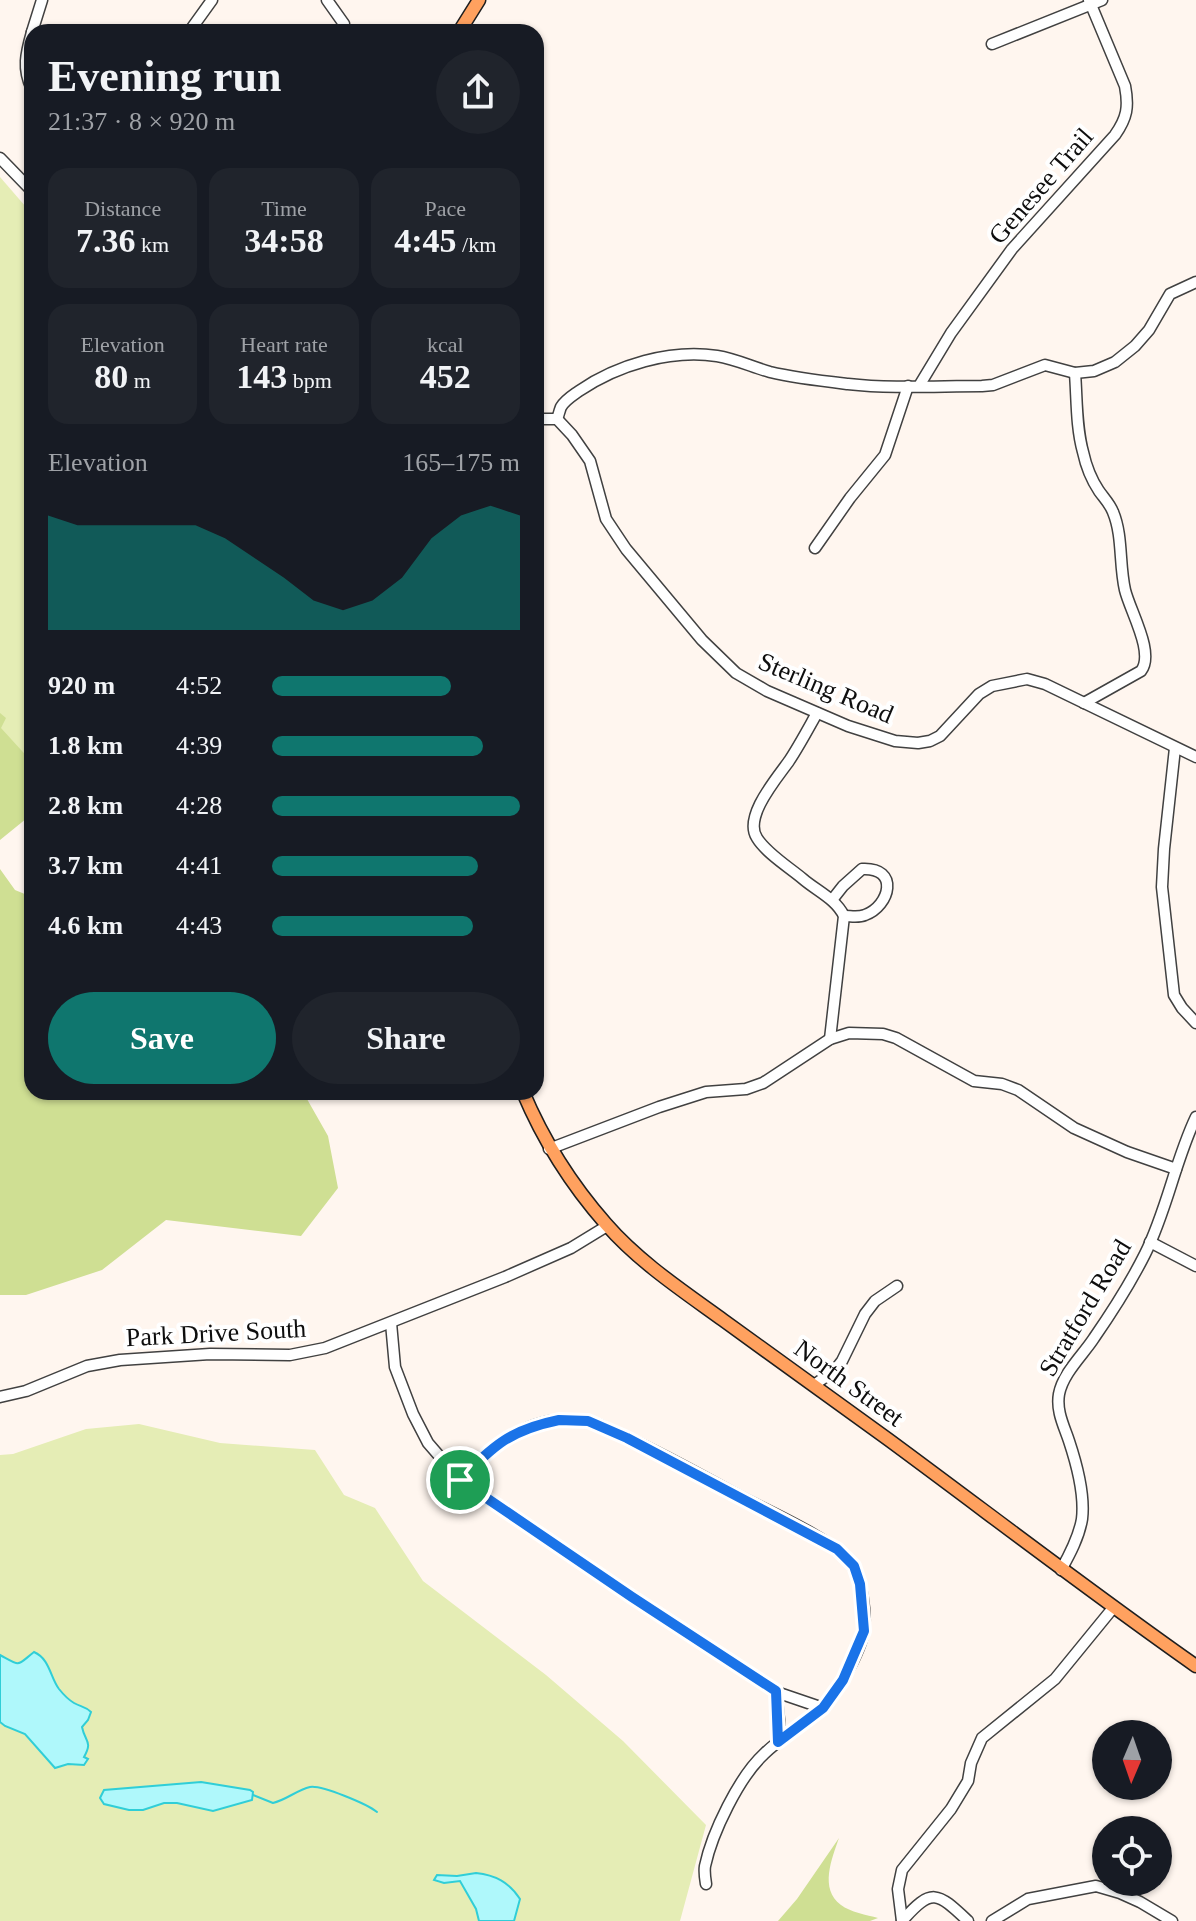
<!DOCTYPE html>
<meta charset="utf-8">
<style>
:root{--surface:#171b24;--page:#20242c;--text:#f1f3f6;--muted:#9ea1a6;--accent:#0f766e}
body{margin:0;font-family:"Times New Roman",serif;background:var(--page);color:var(--text);height:100vh;display:flex;flex-direction:column;font-size:30px;white-space:nowrap}
*{box-sizing:border-box;margin:0}
p{font-size:26px;color:var(--muted)}
.icon{flex:none;width:44px;height:44px;fill:none;stroke:currentColor;stroke-width:2;stroke-linecap:round;stroke-linejoin:round}
.map{position:relative;flex:1;overflow:hidden}
.sheet{position:absolute;left:24px;top:24px;width:520px;height:1076px;display:flex;flex-direction:column;background:var(--surface);border-radius:24px;box-shadow:0 2px 6px #0004}
.sheet>*{flex:none}
.needle{width:52px;rotate:182deg}
.controls{position:absolute;left:1092px;top:1720px;display:grid;gap:16px}
.controls a{display:grid;place-items:center;width:80px;height:80px;border-radius:50%;background:var(--surface);box-shadow:0 2px 6px #0004;font-size:40px}
.pin{position:absolute;display:grid;place-items:center;width:68px;height:68px;color:#fff;margin:-34px;border:4px solid #fff;border-radius:50%;box-shadow:0 2px 8px #0007}
.round{display:grid;place-items:center;flex:none;width:84px;height:84px;border-radius:42px;background:var(--page)}
.overview{display:flex;align-items:center;justify-content:space-between;height:136px;padding:0 24px}
h1{font-size:44px;font-weight:600;line-height:60px}
.metrics{display:grid;grid-template-columns:repeat(3,1fr);gap:12px;height:136px;padding:8px 24px}
.metrics div{display:grid;align-content:center;border-radius:20px;background:var(--page);text-align:center}
.metrics b{font-size:34px;font-weight:600}
.metrics small{font-size:22px;font-weight:400}
.metrics p{font-size:22px}
.chart{height:224px;padding:16px 24px}
.chart p{display:flex;justify-content:space-between}
.chart svg{width:100%;height:144px;margin-top:8px;fill:var(--accent);opacity:.7}
.button{display:flex;gap:16px;margin-top:auto;padding:16px 24px}
.button a{flex:1;height:92px;border-radius:48px;background:var(--accent);color:#fff;font-size:32px;font-weight:600;line-height:92px;text-align:center}
.button a+a{background:var(--page);color:var(--text)}
ul{padding:0 24px;list-style:none;font-size:26px}
li{display:grid;grid-template-columns:128px 96px 1fr;align-items:center;height:60px}
li i{height:20px;border-radius:10px;background:var(--accent)}
.map>svg:first-child{display:block}
.green{fill:#e5edb5}
.forest{fill:#cfdf93}
.water{fill:#aff8fb;stroke:#30ced7;stroke-width:2}
.lines{fill:none;stroke-linecap:round;stroke-linejoin:round}
.stream{stroke:#30ced7;stroke-width:2}
.minor-casing{stroke:#414141;stroke-width:13}
.major-casing{stroke:#1f1f1f;stroke-width:15}
.minor{stroke:#fff;stroke-width:10}
.major{stroke:#ffa15f;stroke-width:12}
.route-casing{stroke:#fff;stroke-width:16}
.route{stroke:#1a73e8;stroke-width:10}
.labels{text-anchor:middle;dominant-baseline:central;stroke-width:8;stroke-linejoin:round;paint-order:stroke}
.street-label{font-size:26px;fill:#0e0e0e;stroke:#fff}
</style>
<div class="map">
<svg width="1196" height="1921" viewBox="0 0 1196 1921">
<rect width="100%" height="100%" fill="#fff6ef"/>
<g class="green">
<polygon points="0,177 32,214 32,788 0,812"/>
<polygon points="139,1424 220,1443 315,1450 344,1495 375,1508 423,1581 546,1675 623,1741 706,1825 680,1921 0,1921 0,1455 13,1454 86,1429"/>
</g>
<g class="forest">
<polygon points="0,713 6,718 1,728 32,762 32,814 0,840"/>
<polygon points="0,869 15,890 32,897 32,1092 303,1092 328,1136 338,1188 301,1236 166,1220 102,1270 26,1295 0,1295"/>
<path d="M839,1838C832,1858 819,1889 841,1905C850,1912 867,1915 878,1918L870,1921H778L797,1899Z"/>
</g>
<g class="water">
<path d="M34,1652C50,1659 50,1677 59,1689C63,1694 69,1700 74,1703C81,1707 85,1706 91,1712L88,1720L82,1727C85,1742 93,1741 84,1757L88,1759L84,1765L68,1764L55,1768L25,1734L5,1726L0,1722V1655C22,1667 16,1666 34,1652Z"/>
<polygon points="201,1782 250,1790 253,1792 252,1800 213,1811 177,1803 164,1803 143,1810 129,1810 104,1804 100,1798 104,1790"/>
<path d="M476,1873C495,1875 509,1882 520,1899L514,1921H479L476,1909L460,1881L444,1883L434,1880L437,1875L457,1876Z"/>
</g>
<g class="lines">
<path class="stream" d="M253,1795L273,1803C286,1800 297,1790 310,1787C322,1785 367,1804 377,1812"/>
<defs>
<g id="minor">
<polyline points="327,0 344,24"/>
<path d="M32,32C26,53 22,69 32,89"/>
<polyline points="32,32 42,0"/>
<polyline points="189,32 212,0"/>
<polyline points="992,44 1102,0"/>
<polyline points="0,158 32,191"/>
<path d="M1075,373C1077,399 1076,427 1083,452C1086,466 1091,479 1099,491C1104,498 1110,504 1113,512C1123,536 1119,564 1125,590C1130,611 1155,653 1141,671L1084,703"/>
<path d="M919,386L951,333L1012,249L1115,135C1127,118 1129,107 1125,86L1089,0"/>
<polyline points="536,419 557,419 572,435 590,461 606,519 626,549 702,640 736,673 767,691 848,726 895,741 918,743 930,741 940,736 979,694 992,686 1027,679 1045,684 1196,757"/>
<path d="M557,419C558,417 560,409 561,407C565,400 572,396 579,391C617,365 670,349 717,356C736,359 752,367 770,372C795,378 822,381 848,384C892,389 937,386 982,386L993,385L1045,365L1075,373L1094,371L1115,362L1135,346L1149,330L1170,294L1196,282"/>
<polyline points="815,548 850,498 885,455 908,386"/>
<path d="M817,713C808,729 799,746 789,761C777,778 743,817 757,838C766,853 790,868 803,879C817,891 836,899 844,916L830,1039"/>
<polyline points="1175,748 1164,849 1162,887 1174,995 1182,1008 1196,1023"/>
<polyline points="536,829 536,830"/>
<path d="M832,900L843,886L862,869C900,867 890,906 865,915C858,918 851,916 844,916"/>
<polyline points="549,1149 659,1107 706,1092 746,1089 763,1083 830,1039 849,1033 883,1034 896,1038 974,1081 1002,1084 1018,1090 1074,1128 1127,1152 1176,1169"/>
<polyline points="1150,1242 1196,1266"/>
<polyline points="391,1323 395,1367 413,1414 428,1443 460,1480 643,1605 779,1693 823,1708"/>
<polyline points="814,1385 835,1370 842,1361 865,1314 875,1301 897,1286"/>
<polyline points="0,1397 26,1391 87,1366 120,1360 210,1354 290,1355 325,1348 505,1277 571,1248 607,1226"/>
<path d="M460,1480C495,1444 532,1412 586,1421C596,1422 606,1428 614,1432C657,1450 698,1474 739,1496C768,1511 835,1540 852,1565C862,1579 866,1613 864,1630C861,1650 837,1695 821,1709C803,1726 781,1737 764,1754C739,1777 712,1833 705,1866C704,1872 705,1878 706,1884"/>
<path d="M1061,1570C1070,1554 1079,1537 1082,1519C1085,1494 1077,1465 1069,1441C1064,1426 1056,1411 1059,1394C1063,1373 1083,1355 1094,1338C1112,1312 1131,1282 1145,1254C1167,1210 1175,1161 1196,1117"/>
<polyline points="776,1691 779,1720 778,1742"/>
<polyline points="902,1921 898,1889 902,1870 951,1809 968,1781 971,1763 982,1738 1055,1679 1113,1608"/>
<path d="M902,1921C932,1887 937,1892 968,1921"/>
<polyline points="992,1921 1028,1899 1096,1886 1120,1893 1140,1902 1172,1921"/>
</g>
<g id="major">
<polyline points="459,32 479,0"/>
<path d="M523,1092C544,1142 570,1183 606,1224C639,1262 683,1291 723,1320C779,1360 834,1400 889,1440C992,1516 1092,1593 1196,1666"/>
</g>
</defs>
<use href="#minor" class="minor-casing"/>
<use href="#major" class="major-casing"/>
<use href="#minor" class="minor"/>
<use href="#major" class="major"/>
</g>
<g class="lines">
<defs>
<path id="route" d="M559,1420L588,1421L627,1438L837,1549L854,1566L860,1584L864,1631L843,1680L823,1708L778,1742L776,1691L632,1597L460,1480C494,1445 510,1430 559,1420Z"/>
</defs>
<use href="#route" class="route-casing"/>
<use href="#route" class="route"/>
</g>
<g class="labels">
<g class="street-label">
<text transform="translate(1041 186) rotate(-49)">Genesee Trail</text>
<text transform="translate(826 688) rotate(23)">Sterling Road</text>
<text transform="translate(1085 1308) rotate(-59)">Stratford Road</text>
<text transform="translate(216 1333) rotate(-3)">Park Drive South</text>
<text transform="translate(849 1383) rotate(36)">North Street</text>
</g>
</g>
</svg>
<div class="controls">
<a><svg class="needle" viewBox="-14 -14 28 28"><path d="M0-13l5 13h-10z" fill="#e53935"/><path d="M0 13l5-13h-10z" fill="#9ea1a6"/></svg></a>
<a><svg class="icon" aria-label="locate" viewBox="0 0 24 24"><circle cx="12" cy="12" r="6"/><path d="M12 2v4M12 18v4M2 12h4M18 12h4"/></svg></a>
</div>
<div class="pin" style="left:460px;top:1480px;background:#1e9e55"><svg class="icon" aria-label="arrive" viewBox="0 0 24 24"><path d="M6 21V4h12l-3 4 3 4H6"/></svg></div>
<section class="sheet">
<div class="overview"><div><h1>Evening run</h1><p>21:37 · 8 × 920 m</p></div><a class="round"><svg class="icon" aria-label="share" viewBox="0 0 24 24"><path d="M12 15V3M7 8l5-5 5 5M5 13v7h14v-7"/></svg></a></div>
<div class="metrics">
<div><p>Distance</p><b>7.36<small> km</small></b></div>
<div><p>Time</p><b>34:58</b></div>
<div><p>Pace</p><b>4:45<small> /km</small></b></div>
</div>
<div class="metrics">
<div><p>Elevation</p><b>80<small> m</small></b></div>
<div><p>Heart rate</p><b>143<small> bpm</small></b></div>
<div><p>kcal</p><b>452</b></div>
</div>
<div class="chart"><p><span>Elevation</span>165–175 m</p>
<svg viewBox="0 0 160 44" preserveAspectRatio="none"><path d="M0 44V9L10 12L20 12L30 12L40 12L50 12L60 16L70 22L80 28L90 35L100 38L110 35L120 28L130 16L140 9L150 6L160 9V44z"/></svg>
</div>
<ul>
<li><b>920 m</b>4:52<i style="width:72%"></i></li>
<li><b>1.8 km</b>4:39<i style="width:85%"></i></li>
<li><b>2.8 km</b>4:28<i style="width:100%"></i></li>
<li><b>3.7 km</b>4:41<i style="width:83%"></i></li>
<li><b>4.6 km</b>4:43<i style="width:81%"></i></li>
</ul>
<div class="button"><a>Save</a><a>Share</a></div>
</section>
</div>
